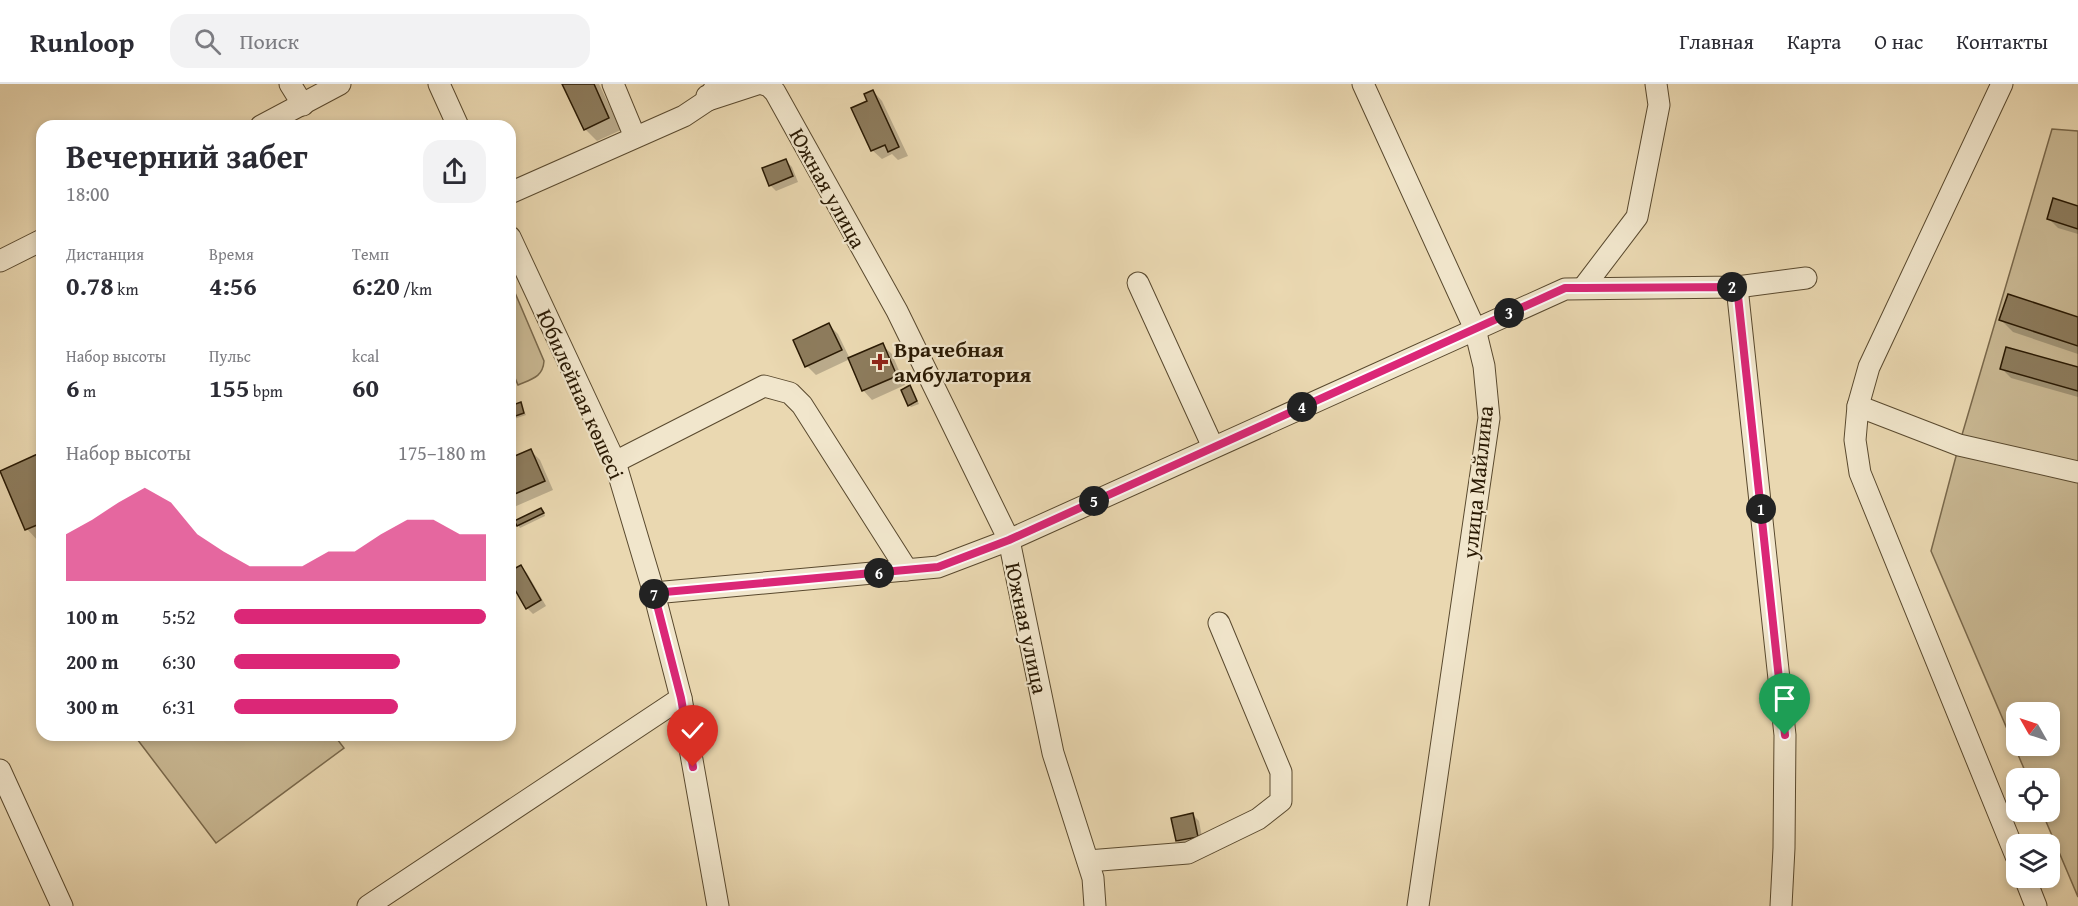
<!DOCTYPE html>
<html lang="ru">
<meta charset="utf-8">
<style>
:root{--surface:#fff;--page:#f2f2f3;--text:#2b2b33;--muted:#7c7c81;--line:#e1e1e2;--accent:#db2777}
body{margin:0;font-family:"Gentium Book Plus",serif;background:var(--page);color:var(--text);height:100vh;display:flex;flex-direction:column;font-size:22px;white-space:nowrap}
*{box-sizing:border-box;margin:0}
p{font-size:20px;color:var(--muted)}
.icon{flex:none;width:33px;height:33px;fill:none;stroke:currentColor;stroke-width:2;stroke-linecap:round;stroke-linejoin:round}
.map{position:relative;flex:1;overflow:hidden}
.drawer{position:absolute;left:36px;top:36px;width:480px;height:621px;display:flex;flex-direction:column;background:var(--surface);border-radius:18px;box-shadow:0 3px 9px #0003}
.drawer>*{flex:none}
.needle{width:39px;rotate:309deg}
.controls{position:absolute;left:2006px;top:618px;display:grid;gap:12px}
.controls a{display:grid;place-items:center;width:54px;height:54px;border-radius:12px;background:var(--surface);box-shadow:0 3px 9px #0003;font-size:30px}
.pin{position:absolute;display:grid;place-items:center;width:51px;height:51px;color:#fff;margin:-62px -26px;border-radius:50% 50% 50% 0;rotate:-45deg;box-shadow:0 0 6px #0007}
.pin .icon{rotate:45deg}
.km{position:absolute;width:30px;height:30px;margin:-15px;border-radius:50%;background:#222;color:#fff;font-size:16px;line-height:30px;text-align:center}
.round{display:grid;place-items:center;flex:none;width:63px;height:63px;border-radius:18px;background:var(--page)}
.head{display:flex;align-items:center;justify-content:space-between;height:102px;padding:0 30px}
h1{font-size:33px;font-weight:700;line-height:45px}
.figures{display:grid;grid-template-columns:repeat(3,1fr);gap:9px;height:102px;padding:6px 30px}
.figures div{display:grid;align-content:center}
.figures b{font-size:26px;font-weight:700}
.figures small{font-size:16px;font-weight:400}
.figures p{font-size:16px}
.chart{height:168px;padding:12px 30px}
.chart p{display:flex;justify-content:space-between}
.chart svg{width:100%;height:108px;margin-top:6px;fill:var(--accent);opacity:.7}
ul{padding:0 30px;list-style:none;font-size:20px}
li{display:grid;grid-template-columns:96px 72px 1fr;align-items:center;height:45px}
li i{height:15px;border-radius:8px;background:var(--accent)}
header{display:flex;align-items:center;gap:36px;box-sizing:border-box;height:84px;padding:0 30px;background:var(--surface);border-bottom:2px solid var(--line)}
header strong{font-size:28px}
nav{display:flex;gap:33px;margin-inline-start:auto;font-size:21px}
.search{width:420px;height:54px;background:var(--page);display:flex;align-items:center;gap:15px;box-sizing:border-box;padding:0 21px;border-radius:18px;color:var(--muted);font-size:22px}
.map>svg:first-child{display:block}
.green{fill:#c9b893;stroke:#79684b;stroke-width:1.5;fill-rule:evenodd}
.shadow{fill:#0003}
.building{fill:#8d7c5d;stroke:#291903;stroke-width:1.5}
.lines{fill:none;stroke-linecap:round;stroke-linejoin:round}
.minor-casing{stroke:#59492e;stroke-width:23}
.minor{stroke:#f1e6cc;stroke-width:21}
.route-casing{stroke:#fff;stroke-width:12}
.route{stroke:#db2777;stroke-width:8}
.poi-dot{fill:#8f2418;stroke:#f1e6cc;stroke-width:2}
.labels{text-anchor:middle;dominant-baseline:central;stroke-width:4.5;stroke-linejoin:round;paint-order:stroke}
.street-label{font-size:22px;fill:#291903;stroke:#f1e6cc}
.poi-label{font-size:22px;font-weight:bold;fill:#291903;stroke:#f1e6cc;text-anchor:start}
</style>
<header>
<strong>Runloop</strong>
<div class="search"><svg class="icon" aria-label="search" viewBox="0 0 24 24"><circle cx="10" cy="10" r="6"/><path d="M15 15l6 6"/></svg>Поиск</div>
<nav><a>Главная</a><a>Карта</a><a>О нас</a><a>Контакты</a></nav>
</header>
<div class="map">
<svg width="2078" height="822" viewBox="0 0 2078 822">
<rect width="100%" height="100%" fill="#ead8b1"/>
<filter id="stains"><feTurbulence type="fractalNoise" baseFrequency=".00333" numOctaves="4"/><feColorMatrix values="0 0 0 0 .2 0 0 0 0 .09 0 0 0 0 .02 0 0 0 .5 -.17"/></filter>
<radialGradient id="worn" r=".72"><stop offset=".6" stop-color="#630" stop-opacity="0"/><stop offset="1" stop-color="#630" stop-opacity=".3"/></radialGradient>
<g class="green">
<path d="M2052,45L2078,47V813L2042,728H2049V694H2028L1931,467L1959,361ZM2016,628H2049V662H2016Z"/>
<path d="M510,197L544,277C543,293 532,295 518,301L510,282Z"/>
<polygon points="134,651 334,651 344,664 216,759"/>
</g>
<g class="shadow">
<polygon points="564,0 599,0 621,46 597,57 585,45"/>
<polygon points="873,7 882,17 908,72 898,76 892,70 882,75 872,66"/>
<polygon points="786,77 792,83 798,98 776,107 770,101"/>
<polygon points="2078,124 2078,150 2058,144 2049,135"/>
<polygon points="2078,234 2078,270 2013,248 2001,236"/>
<polygon points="829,241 838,250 850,275 882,261 892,270 905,301 872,316 863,306 850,275 816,291 807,282"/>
<polygon points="2002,285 2078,285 2078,313 2011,294"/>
<polygon points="910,303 919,320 911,323 909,321"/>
<polygon points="520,320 526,331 514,335 510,329 510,324"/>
<polygon points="531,367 540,376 553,406 514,423 510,418 510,376"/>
<polygon points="42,370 42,456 39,458 27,445 1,389"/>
<polygon points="544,429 545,432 520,444 518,441"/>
<polygon points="510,454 515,466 510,467"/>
<polygon points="521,483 527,489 546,522 533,530 527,524 510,494 510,489"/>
<polygon points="1193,731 1199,737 1203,758 1183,763 1177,757"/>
</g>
<g class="building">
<polygon points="562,0 594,0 609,34 584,46"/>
<polygon points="873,6 899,63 888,68 885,61 871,67 851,24 867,17 864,10"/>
<polygon points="786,75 793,92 769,102 762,84"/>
<polygon points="2053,114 2078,122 2078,145 2047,135"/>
<polygon points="2008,210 2078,233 2078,262 1999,236"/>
<polygon points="829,239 842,266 805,283 793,256"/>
<polygon points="883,259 897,292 862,307 848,274"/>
<polygon points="2006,263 2078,283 2078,307 2000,285"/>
<polygon points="910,301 917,317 908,322 901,306"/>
<polygon points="521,318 524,329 510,334 510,322"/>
<polygon points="531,365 545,397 510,412 510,374"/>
<polygon points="42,368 42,439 25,446 0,387"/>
<polygon points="541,424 544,429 517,442 514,437"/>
<polygon points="521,481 541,516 526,525 510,497 510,487"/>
<polygon points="1193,729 1198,753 1176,757 1171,734"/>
</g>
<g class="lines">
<defs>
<g id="minor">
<polyline points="290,0 303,21"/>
<polyline points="439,0 458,42"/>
<polyline points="613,0 635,53"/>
<polyline points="763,0 769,2 775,8 897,227 1009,456 1053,669 1093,794 1095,822"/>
<polyline points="1363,0 1475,245 1484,282 1489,334 1418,822"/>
<polyline points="2002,0 1869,283 1858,322 1855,356 1860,389 2016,772"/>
<polyline points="707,12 708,16 757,0"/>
<polyline points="261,42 340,0"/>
<polyline points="510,109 684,32 708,16 717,0"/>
<polyline points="510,153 615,378 654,509 681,614 718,822"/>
<polyline points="0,177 42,156"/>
<polyline points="1138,199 1213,363"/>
<polyline points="1737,203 1785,651 1784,764 1781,822"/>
<polyline points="1583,204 1637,133 1659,21 1656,0"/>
<polyline points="1858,322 1959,361 2078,388"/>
<polyline points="615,378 764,302 790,309 802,321 907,486"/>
<polyline points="654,509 938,483 1009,456 1565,205 1737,203 1806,194"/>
<polyline points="0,686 62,822"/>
<polyline points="1088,777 1188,769 1258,735 1281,717 1281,688 1219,539"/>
<polyline points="2025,794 2036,822"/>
<polyline points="368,822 681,614"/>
</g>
</defs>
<use href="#minor" class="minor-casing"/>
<use href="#minor" class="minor"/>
</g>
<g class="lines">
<defs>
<polyline id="route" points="693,683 681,614 654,509 938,483 1009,456 1565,204 1583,204 1737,203 1785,651"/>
</defs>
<use href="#route" class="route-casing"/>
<use href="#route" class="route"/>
</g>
<path class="poi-dot" d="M877 269h6v6h6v6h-6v6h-6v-6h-6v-6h6z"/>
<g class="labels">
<g class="street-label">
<text transform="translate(828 104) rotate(61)">Южная улица</text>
<text transform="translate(581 310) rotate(66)">Юбилейная көшесі</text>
<text transform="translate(1477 398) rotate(-84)">улица Майлина</text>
<text transform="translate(1027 544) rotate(78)">Южная улица</text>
</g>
<g class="poi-label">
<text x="894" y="265">Врачебная<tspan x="894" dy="25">амбулатория</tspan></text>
</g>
</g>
<rect width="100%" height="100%" filter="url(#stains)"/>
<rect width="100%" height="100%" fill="url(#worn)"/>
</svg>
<div class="controls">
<a><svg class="needle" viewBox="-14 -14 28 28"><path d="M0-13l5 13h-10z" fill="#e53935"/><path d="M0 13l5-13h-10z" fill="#7c7c81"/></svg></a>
<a><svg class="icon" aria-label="locate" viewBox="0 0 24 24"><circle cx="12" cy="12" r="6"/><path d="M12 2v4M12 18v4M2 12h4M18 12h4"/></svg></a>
<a><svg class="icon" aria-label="layers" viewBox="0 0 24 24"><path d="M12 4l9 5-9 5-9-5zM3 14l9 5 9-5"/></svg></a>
</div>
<div class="pin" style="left:1785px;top:651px;background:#1e9e55"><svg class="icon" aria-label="arrive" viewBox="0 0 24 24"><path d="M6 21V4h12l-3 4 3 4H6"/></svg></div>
<div class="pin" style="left:693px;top:683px;background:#d93025"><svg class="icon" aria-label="check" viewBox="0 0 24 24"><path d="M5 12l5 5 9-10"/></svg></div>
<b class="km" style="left:1761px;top:425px">1</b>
<b class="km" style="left:1732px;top:203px">2</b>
<b class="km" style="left:1509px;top:229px">3</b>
<b class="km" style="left:1302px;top:323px">4</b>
<b class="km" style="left:1094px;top:417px">5</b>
<b class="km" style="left:879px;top:489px">6</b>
<b class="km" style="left:654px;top:510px">7</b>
<section class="drawer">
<div class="head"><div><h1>Вечерний забег</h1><p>18:00</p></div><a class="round"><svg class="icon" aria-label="share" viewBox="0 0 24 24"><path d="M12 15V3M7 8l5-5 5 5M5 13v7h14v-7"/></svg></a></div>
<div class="figures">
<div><p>Дистанция</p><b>0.78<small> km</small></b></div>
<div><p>Время</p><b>4:56</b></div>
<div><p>Темп</p><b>6:20<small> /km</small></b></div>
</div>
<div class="figures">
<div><p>Набор высоты</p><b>6<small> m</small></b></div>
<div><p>Пульс</p><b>155<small> bpm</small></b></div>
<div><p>kcal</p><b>60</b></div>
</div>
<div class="chart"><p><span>Набор высоты</span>175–180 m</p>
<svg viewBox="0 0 160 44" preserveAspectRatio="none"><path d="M0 44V25L10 19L20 12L30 6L40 12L50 25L60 32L70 38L80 38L90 38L100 32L110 32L120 25L130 19L140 19L150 25L160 25V44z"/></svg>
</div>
<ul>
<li><b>100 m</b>5:52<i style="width:100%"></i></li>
<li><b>200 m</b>6:30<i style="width:66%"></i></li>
<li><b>300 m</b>6:31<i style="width:65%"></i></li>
</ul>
</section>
</div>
